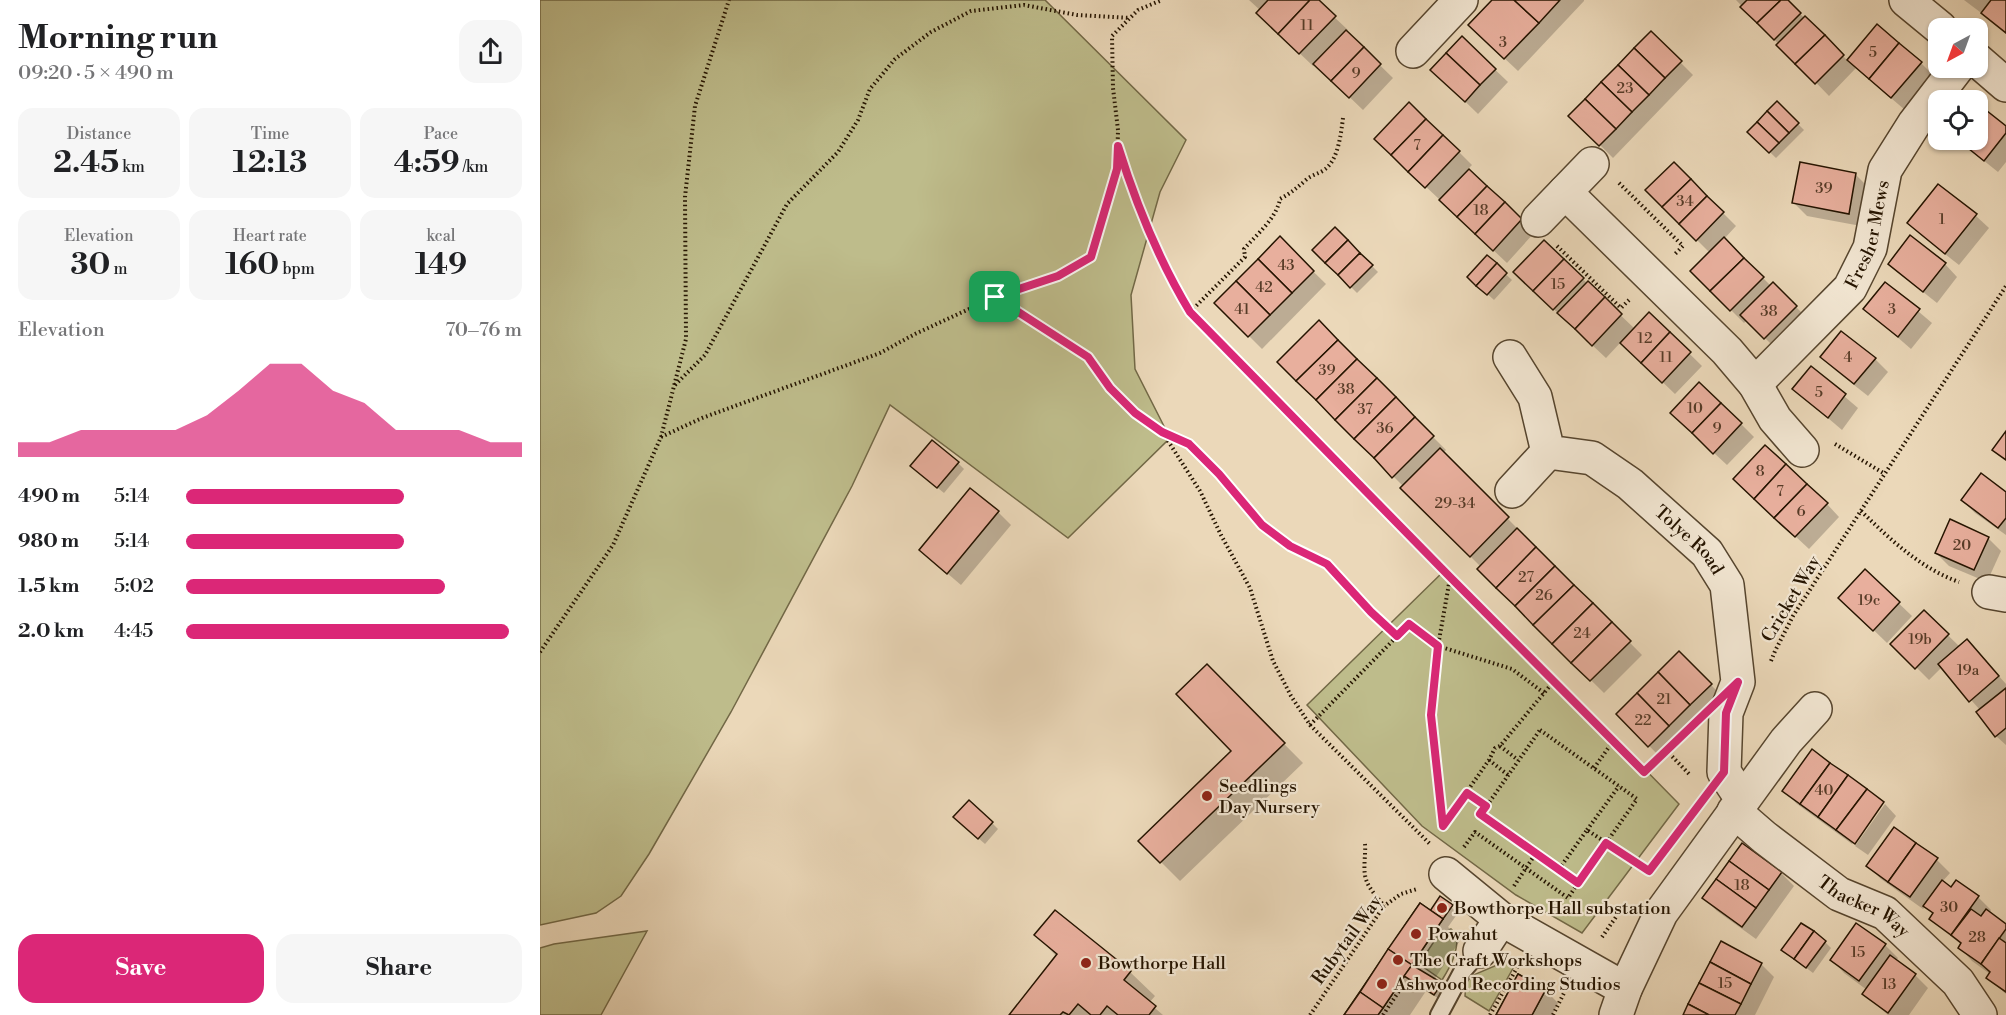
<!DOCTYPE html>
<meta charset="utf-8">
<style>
:root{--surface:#fff;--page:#f6f6f6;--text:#202124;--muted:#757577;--accent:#db2777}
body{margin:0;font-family:"Libre Bodoni",serif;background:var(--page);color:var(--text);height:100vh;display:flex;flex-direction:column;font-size:22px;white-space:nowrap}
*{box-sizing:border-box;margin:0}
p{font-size:20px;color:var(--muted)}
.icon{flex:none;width:33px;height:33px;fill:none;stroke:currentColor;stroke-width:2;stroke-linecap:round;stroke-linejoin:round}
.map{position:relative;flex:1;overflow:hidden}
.details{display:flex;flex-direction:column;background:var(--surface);width:540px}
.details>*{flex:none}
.needle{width:39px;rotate:221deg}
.tools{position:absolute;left:1388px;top:18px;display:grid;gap:12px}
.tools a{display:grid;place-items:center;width:60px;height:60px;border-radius:12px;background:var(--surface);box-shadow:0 2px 4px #0004;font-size:30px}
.pin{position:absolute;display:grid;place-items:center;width:51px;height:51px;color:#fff;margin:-26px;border-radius:12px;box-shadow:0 3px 9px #0006}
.round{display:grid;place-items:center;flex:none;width:63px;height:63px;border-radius:18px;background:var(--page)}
.head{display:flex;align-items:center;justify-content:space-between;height:102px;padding:0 18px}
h1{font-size:33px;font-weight:800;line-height:45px}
.figures{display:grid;grid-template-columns:repeat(3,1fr);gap:9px;height:102px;padding:6px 18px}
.figures div{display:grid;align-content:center;border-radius:15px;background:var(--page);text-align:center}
.figures b{font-size:30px;font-weight:800}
.figures small{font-size:16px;font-weight:400}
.figures p{font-size:16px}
.chart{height:168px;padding:12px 18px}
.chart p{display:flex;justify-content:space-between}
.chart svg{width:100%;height:108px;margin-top:6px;fill:var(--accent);opacity:.7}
.button{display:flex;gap:12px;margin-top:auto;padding:12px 18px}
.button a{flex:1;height:69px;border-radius:18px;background:var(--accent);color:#fff;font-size:24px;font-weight:800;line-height:69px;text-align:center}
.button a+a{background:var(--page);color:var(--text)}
ul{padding:0 18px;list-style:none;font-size:20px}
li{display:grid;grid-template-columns:96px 72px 1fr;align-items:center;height:45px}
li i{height:15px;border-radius:8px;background:var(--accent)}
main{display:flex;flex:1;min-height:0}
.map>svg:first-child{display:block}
.green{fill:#bebc8b;stroke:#726846;stroke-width:1.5}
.shadow{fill:#0003}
.building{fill:#e8af9d;stroke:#251400;stroke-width:1.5}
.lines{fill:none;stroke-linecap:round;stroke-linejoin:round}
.lane-casing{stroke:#56452e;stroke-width:20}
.street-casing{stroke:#56452e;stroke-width:36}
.path{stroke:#251400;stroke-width:4;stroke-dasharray:1.5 3;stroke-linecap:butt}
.lane{stroke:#f2e6d2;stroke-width:16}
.street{stroke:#f2e6d2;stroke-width:33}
.route-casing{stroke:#fff;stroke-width:12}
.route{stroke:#db2777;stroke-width:8}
.poi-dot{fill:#8f2418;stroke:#f2e6d2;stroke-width:2}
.labels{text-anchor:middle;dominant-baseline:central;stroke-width:4.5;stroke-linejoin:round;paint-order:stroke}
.number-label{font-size:15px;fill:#563b27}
.street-label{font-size:18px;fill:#251400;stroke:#f2e6d2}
.poi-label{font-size:18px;fill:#251400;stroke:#f2e6d2;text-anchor:start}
</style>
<main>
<section class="details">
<div class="head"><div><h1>Morning run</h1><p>09:20 · 5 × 490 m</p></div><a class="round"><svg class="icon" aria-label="share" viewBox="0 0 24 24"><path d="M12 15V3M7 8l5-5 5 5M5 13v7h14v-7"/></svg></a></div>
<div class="figures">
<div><p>Distance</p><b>2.45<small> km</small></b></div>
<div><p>Time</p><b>12:13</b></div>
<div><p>Pace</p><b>4:59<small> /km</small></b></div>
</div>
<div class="figures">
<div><p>Elevation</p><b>30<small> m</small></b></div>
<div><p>Heart rate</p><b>160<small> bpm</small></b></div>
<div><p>kcal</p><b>149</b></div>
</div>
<div class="chart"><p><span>Elevation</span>70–76 m</p>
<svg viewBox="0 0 160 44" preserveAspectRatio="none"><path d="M0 44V38L10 38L20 33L30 33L40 33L50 33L60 27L70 17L80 6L90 6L100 17L110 22L120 33L130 33L140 33L150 38L160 38V44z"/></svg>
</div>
<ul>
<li><b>490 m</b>5:14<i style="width:65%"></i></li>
<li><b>980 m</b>5:14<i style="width:65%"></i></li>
<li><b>1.5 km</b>5:02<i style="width:77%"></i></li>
<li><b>2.0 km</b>4:45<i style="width:96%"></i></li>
</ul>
<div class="button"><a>Save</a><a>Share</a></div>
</section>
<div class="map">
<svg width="1466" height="1015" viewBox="0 0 1466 1015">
<rect width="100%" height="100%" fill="#ebd8b9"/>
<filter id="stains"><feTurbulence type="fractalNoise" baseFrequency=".00333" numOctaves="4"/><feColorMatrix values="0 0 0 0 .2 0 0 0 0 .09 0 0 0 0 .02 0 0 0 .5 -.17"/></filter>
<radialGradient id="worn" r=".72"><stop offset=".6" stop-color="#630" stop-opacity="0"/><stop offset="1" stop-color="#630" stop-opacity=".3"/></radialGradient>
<g class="green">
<polygon points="0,0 505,0 646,140 620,192 591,295 595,369 630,438 528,538 350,405 312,486 191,712 109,854 81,896 56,913 0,925"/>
<polygon points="907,568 1139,804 1042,933 976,895 882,826 767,705"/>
<path d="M911,929L917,934C918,952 912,964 902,980L879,964L897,937Z"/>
<polygon points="107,931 61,1015 0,1015 0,948 14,944"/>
<polygon points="971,959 976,963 949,1011 925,996 926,983 931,976"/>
</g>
<g class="shadow">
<polygon points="709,0 776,0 808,30 806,32 853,78 823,110 775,64 773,66 731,26 721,11"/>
<polygon points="954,0 1044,0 1044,1 978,71 943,38"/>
<polygon points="1196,0 1246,0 1308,61 1381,63 1394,76 1365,110 1316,68 1289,96"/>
<polygon points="1424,0 1466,0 1466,34 1448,18"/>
<polygon points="1111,33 1153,75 1073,158 1031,116"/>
<polygon points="922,38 968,82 938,114 905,82"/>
<polygon points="1237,103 1264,130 1236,158 1209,132"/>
<polygon points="1437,105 1466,128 1466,162 1458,172 1418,140 1437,140"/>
<polygon points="849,152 919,152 932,165 928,169 994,233 967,263"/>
<polygon points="1134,164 1196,226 1184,239 1231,286 1233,284 1269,320 1238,351 1207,320 1204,323 1152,271 1170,253 1107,190"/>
<polygon points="1315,174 1328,187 1321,226 1267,216 1254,203"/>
<polygon points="1436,216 1449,228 1419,265 1382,236 1369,223"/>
<polygon points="795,229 838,272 817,293 774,250"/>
<polygon points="740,239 786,284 722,349 676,303"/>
<polygon points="1004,242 1095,329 1109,314 1162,366 1135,394 1081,342 1066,358 988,285"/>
<polygon points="947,257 972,280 954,300 929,277"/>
<polygon points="1350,264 1405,264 1417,277 1397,303 1363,276"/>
<polygon points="1346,284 1392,323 1371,349 1325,309"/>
<polygon points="779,323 906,450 903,453 1102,655 1064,693 939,569 941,567 862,488 864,487 739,362"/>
<polygon points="1282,357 1335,359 1348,372 1328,396 1295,370"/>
<polygon points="1271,368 1318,408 1302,430 1254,389"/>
<polygon points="1201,424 1214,437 1187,465 1145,426"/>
<polygon points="418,463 424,469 404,493 378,472"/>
<polygon points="1208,492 1287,504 1299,517 1269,549"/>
<polygon points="1466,494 1466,535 1435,513 1422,500"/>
<polygon points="458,512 471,525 421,585 394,562"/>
<polygon points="1448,538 1461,551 1447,582 1409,566 1396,553"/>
<polygon points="1325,571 1372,616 1347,643 1313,610"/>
<polygon points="1384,612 1420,647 1439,654 1466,684 1466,745 1456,736 1440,710 1402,667 1389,680 1353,644"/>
<polygon points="1139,653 1183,697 1122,759 1078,714"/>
<polygon points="667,666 763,763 640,881 600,841 693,751"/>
<polygon points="1244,791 1342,803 1312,844 1257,804"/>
<polygon points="1345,804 1356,816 1328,855 1315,846"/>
<polygon points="421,823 452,823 458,829 445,844"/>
<polygon points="1397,860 1410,873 1402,882 1412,889 1417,882 1438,897 1451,910 1449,914 1466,926 1466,994 1448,978 1450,974 1432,961 1420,948 1422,945 1404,931 1391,918 1394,914 1386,906 1383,909 1341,879 1328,866"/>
<polygon points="1241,873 1254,886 1216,939 1177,911 1164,898"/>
<polygon points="900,898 918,913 908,927 921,939 894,980 907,991 901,1000 886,991 870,1015 805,1015 891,913"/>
<polygon points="515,912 590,972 615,996 609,1003 623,1015 470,1015 517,957 496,935"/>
<polygon points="1285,942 1291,948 1273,973 1243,950"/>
<polygon points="1345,945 1358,958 1356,961 1375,975 1388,988 1369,1015 1348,1015 1324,994 1327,990 1304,973 1292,960"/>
<polygon points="1221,964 1234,977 1215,1015 1144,1015"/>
<polygon points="1005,990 1018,1003 1012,1015 957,1015"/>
</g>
<g class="building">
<polygon points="728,0 770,0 738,34 716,13"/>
<polygon points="770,0 779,0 796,16 759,54 738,34"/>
<polygon points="952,0 974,0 999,23 964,59 928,25"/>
<polygon points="974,0 1020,0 999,23"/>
<polygon points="1207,0 1241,0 1217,23 1200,7"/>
<polygon points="1241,0 1248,0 1261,13 1234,40 1217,23"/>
<polygon points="1451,0 1466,0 1466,33 1441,13"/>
<polygon points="1265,16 1285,35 1255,64 1236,45"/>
<polygon points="1337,24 1359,43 1329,79 1307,60"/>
<polygon points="806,30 824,47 791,81 773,64"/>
<polygon points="1111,31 1142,61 1125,78 1094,48"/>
<polygon points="1285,35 1304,55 1275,84 1255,64"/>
<polygon points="922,36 956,69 940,85 906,53"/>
<polygon points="1359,43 1382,62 1351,98 1329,79"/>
<polygon points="824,47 841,64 809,98 791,81"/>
<polygon points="1094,48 1125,78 1109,95 1078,65"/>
<polygon points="906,53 940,85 925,102 890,70"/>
<polygon points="1078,65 1109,95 1092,112 1061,82"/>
<polygon points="1061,82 1092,112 1076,129 1045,99"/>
<polygon points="1045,99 1076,129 1059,146 1028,116"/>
<polygon points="1237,101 1259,123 1249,133 1227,111"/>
<polygon points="869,102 886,119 851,155 834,139"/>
<polygon points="1437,103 1466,126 1466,133 1444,161 1418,140 1437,140"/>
<polygon points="1227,111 1249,133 1239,143 1217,122"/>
<polygon points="886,119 903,135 868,172 851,155"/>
<polygon points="1217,122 1239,143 1229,153 1207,132"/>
<polygon points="903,135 920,151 885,188 868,172"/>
<polygon points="1134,162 1151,179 1122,207 1105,190"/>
<polygon points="1260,162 1316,173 1309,214 1252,203"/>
<polygon points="929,169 947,186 917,217 899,200"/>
<polygon points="1151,179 1167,196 1139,224 1122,207"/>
<polygon points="1398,184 1437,214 1405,254 1367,223"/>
<polygon points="947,186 965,202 935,234 917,217"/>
<polygon points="1167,196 1184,212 1156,241 1139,224"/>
<polygon points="965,202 982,219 953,251 935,234"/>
<polygon points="795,227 808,240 785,263 772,250"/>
<polygon points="1370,235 1406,263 1383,292 1348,264"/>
<polygon points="740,236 774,271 752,293 718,259"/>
<polygon points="1184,237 1204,258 1170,291 1150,271"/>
<polygon points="808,240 820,253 798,275 785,263"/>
<polygon points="1004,240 1024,259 993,291 973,272"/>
<polygon points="820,253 833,265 810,288 798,275"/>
<polygon points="947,255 957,263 936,286 927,277"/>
<polygon points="1204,258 1224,277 1190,311 1170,291"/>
<polygon points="718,259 752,293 730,315 696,281"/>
<polygon points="1024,259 1044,278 1013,310 993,291"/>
<polygon points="957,263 967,273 947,295 936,286"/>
<polygon points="696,281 730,315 708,337 674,303"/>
<polygon points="1048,281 1065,297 1035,329 1017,313"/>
<polygon points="1233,282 1257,306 1224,339 1200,315"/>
<polygon points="1345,282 1380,309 1358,337 1323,309"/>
<polygon points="1065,297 1082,314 1052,346 1035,329"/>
<polygon points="1109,312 1130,332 1101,363 1080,343"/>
<polygon points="779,320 798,340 756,381 737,362"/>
<polygon points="1301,331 1336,358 1314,384 1280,357"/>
<polygon points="1130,332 1151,352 1122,383 1101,363"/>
<polygon points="798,340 817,359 776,400 756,381"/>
<polygon points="817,359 837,378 795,420 776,400"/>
<polygon points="1271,366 1306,394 1288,418 1252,389"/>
<polygon points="837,378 856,397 814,439 795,420"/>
<polygon points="1159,382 1181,403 1152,433 1130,413"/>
<polygon points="856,397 875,417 834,458 814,439"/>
<polygon points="1181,403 1202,423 1173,454 1152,433"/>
<polygon points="875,417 894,436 852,478 834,458"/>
<polygon points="1466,431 1466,460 1452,450"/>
<polygon points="392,440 419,462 397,488 370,466"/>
<polygon points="1225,445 1246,464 1214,499 1193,479"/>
<polygon points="900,448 969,517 930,557 860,488"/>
<polygon points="1246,464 1267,484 1234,518 1214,499"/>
<polygon points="1441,473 1466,492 1466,518 1458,528 1421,500"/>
<polygon points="1267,484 1288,503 1255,537 1234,518"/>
<polygon points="430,488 459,511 407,574 379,550"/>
<polygon points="1410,519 1449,537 1434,570 1395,553"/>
<polygon points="977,528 996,547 956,588 937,569"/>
<polygon points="996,547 1015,566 975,606 956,588"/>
<polygon points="1015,566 1034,585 993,625 975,606"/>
<polygon points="1325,569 1360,602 1333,631 1298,598"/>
<polygon points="1034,585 1053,603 1012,644 993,625"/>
<polygon points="1053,603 1072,622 1031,663 1012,644"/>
<polygon points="1384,610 1409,634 1375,669 1350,644"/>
<polygon points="1072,622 1091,641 1050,681 1031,663"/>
<polygon points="1427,639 1459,676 1429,702 1398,664"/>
<polygon points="1139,651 1172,684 1150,705 1118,672"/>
<polygon points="667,664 745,743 620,863 598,841 691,751 636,694"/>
<polygon points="1118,672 1150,705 1129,726 1097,693"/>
<polygon points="1466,688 1466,728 1455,737 1436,712"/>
<polygon points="1097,693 1129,726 1108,747 1076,714"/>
<polygon points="1272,749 1290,763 1260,804 1242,791"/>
<polygon points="1290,763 1308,775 1278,817 1260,804"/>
<polygon points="1308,775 1327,789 1296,830 1278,817"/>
<polygon points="1327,789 1344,802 1315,844 1296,830"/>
<polygon points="429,800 453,822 438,839 413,817"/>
<polygon points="1354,827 1376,843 1348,882 1326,866"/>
<polygon points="1202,843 1242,872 1229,890 1189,861"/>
<polygon points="1376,843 1398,858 1370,897 1348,882"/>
<polygon points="1189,861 1229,890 1216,908 1176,879"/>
<polygon points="1176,879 1216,908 1202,927 1162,898"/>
<polygon points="1402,880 1411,887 1416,880 1439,896 1411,935 1389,919 1393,913 1383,906"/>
<polygon points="900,896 913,905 903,919 890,911"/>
<polygon points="880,903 903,919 843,1008 838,1015 804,1015"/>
<polygon points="880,903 903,919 872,965 848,949"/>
<polygon points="1431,909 1441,916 1446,909 1466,924 1466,929 1441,964 1418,948 1421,943 1411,935"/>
<polygon points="515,910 591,971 584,980 616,1006 609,1015 578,1015 567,1006 560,1015 551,1015 538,1004 529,1015 523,1012 520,1015 469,1015 517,954 494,935"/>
<polygon points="1261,923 1274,931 1254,959 1241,950"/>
<polygon points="1316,923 1346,944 1319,981 1290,960"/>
<polygon points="1274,931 1286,941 1266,968 1254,959"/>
<polygon points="1459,938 1466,943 1466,992 1446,978 1450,972 1441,964"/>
<polygon points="1181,941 1222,963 1211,984 1170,962"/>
<polygon points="848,949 872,965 843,1008 820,992"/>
<polygon points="1350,955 1376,974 1348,1013 1322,994"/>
<polygon points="1170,962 1211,984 1201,1004 1159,983"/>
<polygon points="872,965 902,983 894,995 864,976"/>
<polygon points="978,974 1006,989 992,1015 956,1015"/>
<polygon points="978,974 1006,989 992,1015 956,1015"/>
<polygon points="1159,983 1201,1004 1195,1015 1169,1015 1148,1004"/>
<polygon points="820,992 843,1008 838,1015 804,1015"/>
<polygon points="1148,1004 1169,1015 1143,1015"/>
</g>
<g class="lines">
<defs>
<polyline id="lane" points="899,1015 922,972 940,951"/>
<g id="street">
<polyline points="1366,0 1400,28"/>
<polyline points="873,51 921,0"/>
<polyline points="1437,60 1466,85"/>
<polyline points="1025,192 1187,351 1215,384 1235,419 1262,450"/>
<polyline points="998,220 1052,164"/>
<path id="s1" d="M970,357L995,397L1008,452L1052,458L1090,484L1167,553L1187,585L1198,682L1186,713L1184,772L1202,799"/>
<path id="s2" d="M1215,384L1310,288L1330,248L1345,170L1374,124L1417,68"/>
<polyline points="972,491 1008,452"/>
<polyline points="1449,592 1466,595"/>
<path id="s3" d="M1194,811L1224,837L1299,894L1345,913L1418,982L1440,1015"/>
<polyline points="906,874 961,919 1085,989"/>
<polyline points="940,951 961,919"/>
<polyline points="1076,1015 1085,989 1121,913 1246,741 1275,709"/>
</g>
</defs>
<use href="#lane" class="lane-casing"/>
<use href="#street" class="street-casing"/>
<g class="path">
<path d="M803,118C801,134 798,161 784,170C778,174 772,175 767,179C758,187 751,193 740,199C736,219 717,234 704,249L705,257L650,312L910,577L1104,772L1152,726"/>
<path d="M579,150C596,207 619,260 650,312"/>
<polyline points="1079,183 1143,246 1135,254"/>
<polyline points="1017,246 1081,308 1089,300"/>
<polyline points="456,296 517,276 551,257 577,169 578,130 573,88 572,36 598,10 622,0"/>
<polyline points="135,385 165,355 247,204 298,152 318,120 330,89 355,59 391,32 431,11 484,5 537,15 590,18"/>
<polyline points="623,433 660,491 681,535 710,588 733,661 751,696 770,725 891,845"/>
<polyline points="121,437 162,418 340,353 375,334 455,297 548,357 570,388 595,413 622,432 649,444 679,474 722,525 750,546 787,564 830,612 857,636"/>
<polyline points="1295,444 1345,474"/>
<path d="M1321,511C1351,540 1380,568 1419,582"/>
<polyline points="0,652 73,545 121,437 146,339 145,197 155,106 189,0"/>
<polyline points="1231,661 1235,651 1253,616 1466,286"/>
<polyline points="1004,693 972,669 898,646 891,715 903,826 949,760 955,748 960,746 1014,681"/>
<polyline points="770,725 869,624 898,646 910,578"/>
<polygon points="1000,730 1097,799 1038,883 941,814"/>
<polyline points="960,746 978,760"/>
<polyline points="1126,750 1150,775"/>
<polyline points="949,760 968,775"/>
<polyline points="1054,768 1074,740"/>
<polyline points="927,793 946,806"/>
<polyline points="1047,830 1079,786"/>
<path d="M825,844C826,856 822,871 827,882C830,890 839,899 844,906"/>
<polyline points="924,847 935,832 1028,898 1038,883"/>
<polyline points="1019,869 1047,830 1109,871"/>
<polyline points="974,886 996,853"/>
<polyline points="1062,937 1085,904"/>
<polyline points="770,1015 844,906 861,894 877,889"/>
<polyline points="843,1015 865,982"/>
<polyline points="950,1015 978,966"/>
<polyline points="1013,1015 1024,993"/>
</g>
<use href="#lane" class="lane"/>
<use href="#street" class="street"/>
</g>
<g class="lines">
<defs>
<path id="route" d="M578,146C596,204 618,259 650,312L910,577L1104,772L1198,682L1186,713L1184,772L1109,871L1066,843L1038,883L940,814L946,806L927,793L903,826L891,715L898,646L869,624L857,636L831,612L787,564L750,546L722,525L679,474L649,444L622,432L595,413L570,388L548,357L455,297L518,276L551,257L577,169Z"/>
</defs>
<use href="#route" class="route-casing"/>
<use href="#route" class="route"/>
</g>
<g class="poi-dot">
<circle cx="667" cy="796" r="6"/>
<circle cx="902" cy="908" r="6"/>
<circle cx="876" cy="934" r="6"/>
<circle cx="858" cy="960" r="6"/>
<circle cx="546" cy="963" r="6"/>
<circle cx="842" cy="984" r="6"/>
</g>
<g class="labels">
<g class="number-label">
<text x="767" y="25">11</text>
<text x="963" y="42">3</text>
<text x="1333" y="52">5</text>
<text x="816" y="73">9</text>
<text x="1085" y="88">23</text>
<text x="877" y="145">7</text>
<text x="1284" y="188">39</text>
<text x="1145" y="201">34</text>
<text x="941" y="210">18</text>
<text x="1402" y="219">1</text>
<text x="746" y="265">43</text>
<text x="1018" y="284">15</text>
<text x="724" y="287">42</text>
<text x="702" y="309">41</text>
<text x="1352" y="309">3</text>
<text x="1229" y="311">38</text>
<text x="1105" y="338">12</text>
<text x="1126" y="357">11</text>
<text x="1308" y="357">4</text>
<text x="787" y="370">39</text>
<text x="806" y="389">38</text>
<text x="1279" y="392">5</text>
<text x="1155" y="408">10</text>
<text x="825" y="409">37</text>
<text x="845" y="428">36</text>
<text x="1177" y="428">9</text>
<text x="1220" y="471">8</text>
<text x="1240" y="491">7</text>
<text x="915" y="503">29-34</text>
<text x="1261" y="511">6</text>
<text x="1422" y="545">20</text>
<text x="986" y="577">27</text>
<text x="1004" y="595">26</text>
<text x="1329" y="600">19c</text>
<text x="1042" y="633">24</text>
<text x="1380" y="639">19b</text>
<text x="1428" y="670">19a</text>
<text x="1124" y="699">21</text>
<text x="1103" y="720">22</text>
<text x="1284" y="790">40</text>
<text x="1202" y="885">18</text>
<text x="1409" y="907">30</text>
<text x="1437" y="937">28</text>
<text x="1318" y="952">15</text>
<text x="1185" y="983">15</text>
<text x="1349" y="984">13</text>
</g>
<g class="street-label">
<text stroke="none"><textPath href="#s2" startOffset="192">Fresher Mews</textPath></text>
<text stroke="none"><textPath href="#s1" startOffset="276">Tolye Road</textPath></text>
<text transform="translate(1251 599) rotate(-59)">Cricket Way</text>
<text stroke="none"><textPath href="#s3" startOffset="162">Thacker Way</textPath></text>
<text transform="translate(807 940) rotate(-54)">Rubytail Way</text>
</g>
<g class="poi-label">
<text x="679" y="786">Seedlings<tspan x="679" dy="21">Day Nursery</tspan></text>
<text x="914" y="908">Bowthorpe Hall substation</text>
<text x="888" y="934">Powahut</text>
<text x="870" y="960">The Craft Workshops</text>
<text x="558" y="963">Bowthorpe Hall</text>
<text x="854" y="984">Ashwood Recording Studios</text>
</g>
</g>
<rect width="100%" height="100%" filter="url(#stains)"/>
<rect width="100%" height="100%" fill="url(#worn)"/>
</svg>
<div class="tools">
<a><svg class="needle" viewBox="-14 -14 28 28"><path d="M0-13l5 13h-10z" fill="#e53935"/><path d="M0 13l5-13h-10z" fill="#757577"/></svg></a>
<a><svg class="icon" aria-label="locate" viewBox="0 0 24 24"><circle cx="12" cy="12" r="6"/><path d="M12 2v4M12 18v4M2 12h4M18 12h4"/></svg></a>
</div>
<div class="pin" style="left:455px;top:297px;background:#1e9e55"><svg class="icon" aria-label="arrive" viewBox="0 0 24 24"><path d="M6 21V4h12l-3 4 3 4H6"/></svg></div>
</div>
</main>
